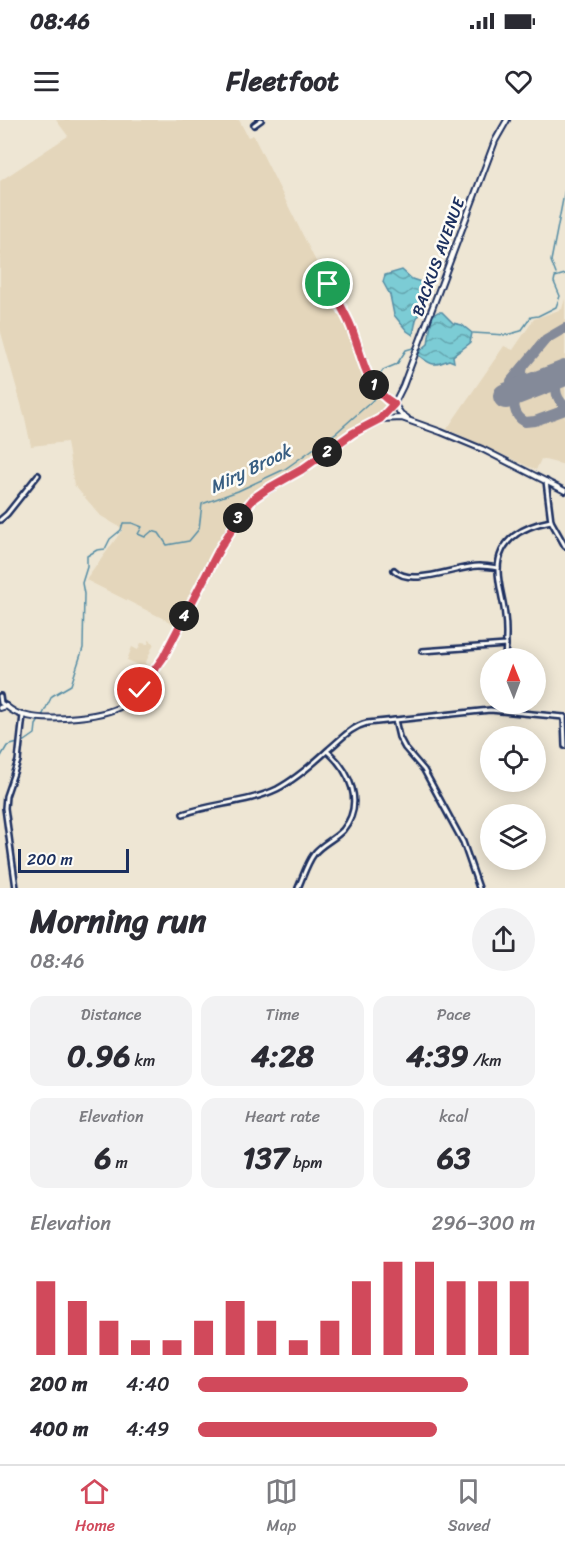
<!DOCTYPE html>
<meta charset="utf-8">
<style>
:root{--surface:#fff;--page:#f2f2f3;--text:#2b2b33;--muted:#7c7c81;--line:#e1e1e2;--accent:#d1495b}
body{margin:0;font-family:Sriracha,sans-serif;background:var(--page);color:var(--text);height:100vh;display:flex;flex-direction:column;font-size:22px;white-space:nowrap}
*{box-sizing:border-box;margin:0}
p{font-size:20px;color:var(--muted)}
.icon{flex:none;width:33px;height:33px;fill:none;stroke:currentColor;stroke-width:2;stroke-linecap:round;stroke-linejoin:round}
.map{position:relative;height:768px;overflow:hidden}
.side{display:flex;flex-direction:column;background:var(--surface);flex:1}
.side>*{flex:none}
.needle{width:39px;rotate:359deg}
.controls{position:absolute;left:480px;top:528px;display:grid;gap:12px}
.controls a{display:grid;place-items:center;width:66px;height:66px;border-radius:50%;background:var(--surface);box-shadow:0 3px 15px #0003;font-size:30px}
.scale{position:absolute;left:18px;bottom:15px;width:111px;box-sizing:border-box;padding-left:6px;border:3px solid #1b2f5e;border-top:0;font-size:16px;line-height:21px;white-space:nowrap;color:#1b2f5e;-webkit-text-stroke:4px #fdfcf7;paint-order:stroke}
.pin{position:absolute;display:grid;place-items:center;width:51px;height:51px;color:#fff;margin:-26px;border:3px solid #fff;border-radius:50%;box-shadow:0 2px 6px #0007}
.km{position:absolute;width:30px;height:30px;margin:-15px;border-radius:50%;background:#222;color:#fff;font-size:16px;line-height:30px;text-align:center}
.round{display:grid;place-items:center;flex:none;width:63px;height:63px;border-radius:32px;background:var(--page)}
.overview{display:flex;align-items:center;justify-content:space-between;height:102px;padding:0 30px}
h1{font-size:33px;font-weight:700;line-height:45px}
.stats{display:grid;grid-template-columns:repeat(3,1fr);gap:9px;height:102px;padding:6px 30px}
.stats div{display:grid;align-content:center;border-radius:15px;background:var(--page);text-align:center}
.stats b{font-size:30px;font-weight:700}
.stats small{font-size:16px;font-weight:400}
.stats p{font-size:16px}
.chart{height:168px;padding:12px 30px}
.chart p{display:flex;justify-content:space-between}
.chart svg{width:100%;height:108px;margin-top:6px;stroke:var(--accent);stroke-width:6}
ul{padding:0 30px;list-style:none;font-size:20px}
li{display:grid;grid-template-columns:96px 72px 1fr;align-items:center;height:45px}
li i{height:15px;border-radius:8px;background:var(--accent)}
.status{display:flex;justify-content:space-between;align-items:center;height:42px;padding:0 30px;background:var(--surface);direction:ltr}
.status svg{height:16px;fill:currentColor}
header{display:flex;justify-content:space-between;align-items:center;height:78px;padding:0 30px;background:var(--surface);font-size:27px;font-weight:700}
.tab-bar{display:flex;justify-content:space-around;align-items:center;height:84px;border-top:2px solid var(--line);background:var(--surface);font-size:16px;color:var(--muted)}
.tab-bar a{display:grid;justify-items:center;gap:3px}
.tab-bar .selected{color:var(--accent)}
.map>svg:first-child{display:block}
.built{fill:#e4d6bb}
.water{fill:url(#water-waves);stroke:#558da5;stroke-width:1.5}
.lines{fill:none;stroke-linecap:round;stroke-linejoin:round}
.stream{stroke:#558da5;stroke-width:1.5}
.taxiway{stroke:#848a99;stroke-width:10}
.runway{stroke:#848a99;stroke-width:26}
.minor-casing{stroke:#1b2f5e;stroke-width:8}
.secondary-casing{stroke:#1b2f5e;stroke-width:8}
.minor{stroke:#fdfcf7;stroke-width:3}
.secondary{stroke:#fdfcf7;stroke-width:4}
.route-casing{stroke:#fff;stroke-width:12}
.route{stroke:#d1495b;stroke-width:8}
.labels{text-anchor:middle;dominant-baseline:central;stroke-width:5;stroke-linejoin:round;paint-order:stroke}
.street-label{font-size:16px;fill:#1b2f5e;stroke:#fdfcf7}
.water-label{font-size:18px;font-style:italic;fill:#385e82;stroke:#fdfcf7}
</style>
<div class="status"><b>08:46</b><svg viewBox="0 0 49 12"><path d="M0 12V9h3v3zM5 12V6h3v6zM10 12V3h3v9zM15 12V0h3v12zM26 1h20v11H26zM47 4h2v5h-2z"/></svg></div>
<header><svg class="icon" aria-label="menu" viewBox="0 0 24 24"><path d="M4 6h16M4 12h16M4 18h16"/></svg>Fleetfoot<svg class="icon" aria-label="heart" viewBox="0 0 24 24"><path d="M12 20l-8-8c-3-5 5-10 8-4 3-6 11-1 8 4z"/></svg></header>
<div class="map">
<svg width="565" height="768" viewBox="0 0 565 768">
<defs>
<pattern id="water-waves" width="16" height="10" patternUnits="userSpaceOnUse" patternTransform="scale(1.5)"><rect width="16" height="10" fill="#7cccd5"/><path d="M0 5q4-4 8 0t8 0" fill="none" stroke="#65a6b0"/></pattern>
</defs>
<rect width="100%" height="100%" fill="#eee6d4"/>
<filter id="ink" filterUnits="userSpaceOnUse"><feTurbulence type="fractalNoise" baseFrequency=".0167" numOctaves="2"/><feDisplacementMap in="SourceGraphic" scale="12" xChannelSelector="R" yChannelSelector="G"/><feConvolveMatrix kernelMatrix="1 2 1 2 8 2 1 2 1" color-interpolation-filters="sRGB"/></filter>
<g filter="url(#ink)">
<g class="built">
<polygon points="56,0 239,0 248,17 253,15 350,210 366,259 385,286 381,292 358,305 295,349 265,366 245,384 224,415 176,505 86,460 123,409 101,396 74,365 67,322 31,326 25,298 0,209 0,61 68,16"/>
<polygon points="565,179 565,345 541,339 536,350 447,309 504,226 513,230 534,199 562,189"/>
<polygon points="149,520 154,523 144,547 127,540 132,527 138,530 141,523 148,524"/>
</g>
<g class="water">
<polygon points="402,150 412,159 427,164 429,171 416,200 413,215 407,211 394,195 390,175 383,162 385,155"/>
<path d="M438,192H442L453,203L462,205L472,213L470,223L453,236L454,242L449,240C432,247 432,245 418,235L421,230L428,224L432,196Z"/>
</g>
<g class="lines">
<g class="stream">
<polyline points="556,154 551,141 565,69"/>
<polyline points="473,213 506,215 521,211 531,197 538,196 556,187 560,176 554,162 555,157 565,154"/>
<polyline points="42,596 52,576 71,565 83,528 84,474 82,463 87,447 87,436 97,430 105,429 110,419 121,410 123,403 132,403 142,407 138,414 145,417 152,411 159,413 167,425 189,421 199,409 202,384 238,371 285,349 337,312 372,281 376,275 371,268 383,250 397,244 406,230 413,228 421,231"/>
<polyline points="0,638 7,626 25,621 35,614 36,605 39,600"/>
</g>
<g class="taxiway">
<path d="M523,247C519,259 529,264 540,263"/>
<path d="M563,254C553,263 554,277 565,286"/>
<polyline points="511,261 546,219 565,208"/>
<path d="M520,271C511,281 513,295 525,302L535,301L565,290"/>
</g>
<polyline class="runway" points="506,276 565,253"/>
<defs>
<g id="minor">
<polyline points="254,5 261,0"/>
<path d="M323,157C333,171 342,187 349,202C363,232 363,266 394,283"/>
<polyline points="546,361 551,401 565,426"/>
<polyline points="0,400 7,394 38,355"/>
<path d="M394,450C411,468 457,446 479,446C485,446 492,447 498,448"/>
<polyline points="422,531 506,525"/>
<path d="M505,538C506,525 507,510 505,496C504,481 498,466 498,450C498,419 524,406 551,401"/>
<polyline points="0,576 1,583 6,586"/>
<polyline points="564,597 565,626"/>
<polyline points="395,600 399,617 405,628 424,650 463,722 479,768"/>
<path d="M183,694C214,683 248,683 277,669C296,659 314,643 329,629C341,619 351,607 367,603L490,590L564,597"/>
<polyline points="16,768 5,688 6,676 18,641 23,595"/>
<path d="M298,768C303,757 307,743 314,734C320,725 335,719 343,710C365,683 350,651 327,631"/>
</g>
<g id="secondary">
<polyline points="394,284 401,294 407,298"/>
<polyline points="380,299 392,288 403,266 495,21 507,0"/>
<path d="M0,588L6,586C11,590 17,594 23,595C48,602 108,598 128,582C143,571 153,553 163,538L220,428L237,399L254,378L301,350L353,313L380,299L402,298L441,312L482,329L565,371"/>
</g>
</defs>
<use href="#minor" class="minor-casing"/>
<use href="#secondary" class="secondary-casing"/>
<use href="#minor" class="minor"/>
<use href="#secondary" class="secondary"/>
</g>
</g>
<g class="lines" filter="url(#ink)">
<defs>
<path id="route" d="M140,570L163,538L220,428L245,389L254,378L267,369L301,350L353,313L380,299L394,284C362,265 363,233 349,202C343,189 336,177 328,164"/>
</defs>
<use href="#route" class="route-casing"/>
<use href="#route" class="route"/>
</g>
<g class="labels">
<g class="street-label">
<text transform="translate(438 137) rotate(-70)">BACKUS AVENUE</text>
</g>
<g class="water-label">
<text transform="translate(250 349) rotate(-26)">Miry Brook</text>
</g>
</g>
</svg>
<div class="controls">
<a><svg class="needle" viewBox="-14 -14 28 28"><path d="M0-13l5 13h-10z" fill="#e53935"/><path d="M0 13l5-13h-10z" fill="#7c7c81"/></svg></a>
<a><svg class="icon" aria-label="locate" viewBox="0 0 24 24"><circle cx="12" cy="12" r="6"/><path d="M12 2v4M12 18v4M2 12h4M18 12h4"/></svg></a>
<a><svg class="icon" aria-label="layers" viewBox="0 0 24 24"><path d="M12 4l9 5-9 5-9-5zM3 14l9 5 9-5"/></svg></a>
</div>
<div class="scale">200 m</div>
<div class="pin" style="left:328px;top:164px;background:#1e9e55"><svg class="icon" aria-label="arrive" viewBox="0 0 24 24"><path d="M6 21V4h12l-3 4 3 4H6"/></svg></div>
<div class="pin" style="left:140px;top:570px;background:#d93025"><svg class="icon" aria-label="check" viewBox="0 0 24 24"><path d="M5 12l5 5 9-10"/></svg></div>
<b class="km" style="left:374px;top:265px">1</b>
<b class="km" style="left:327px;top:332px">2</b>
<b class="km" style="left:238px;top:398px">3</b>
<b class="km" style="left:184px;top:496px">4</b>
</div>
<section class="side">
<div class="overview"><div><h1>Morning run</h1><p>08:46</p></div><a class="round"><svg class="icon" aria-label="share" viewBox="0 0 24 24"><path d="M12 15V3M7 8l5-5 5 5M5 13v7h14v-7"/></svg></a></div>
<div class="stats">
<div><p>Distance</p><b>0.96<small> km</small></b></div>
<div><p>Time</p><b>4:28</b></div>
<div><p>Pace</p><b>4:39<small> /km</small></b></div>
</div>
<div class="stats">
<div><p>Elevation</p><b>6<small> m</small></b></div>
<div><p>Heart rate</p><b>137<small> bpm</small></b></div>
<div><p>kcal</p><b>63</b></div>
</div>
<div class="chart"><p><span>Elevation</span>296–300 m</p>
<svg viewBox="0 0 160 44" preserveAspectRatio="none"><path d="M5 44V14M15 44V22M25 44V30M35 44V38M45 44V38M55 44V30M65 44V22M75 44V30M85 44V38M95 44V30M105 44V14M115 44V6M125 44V6M135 44V14M145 44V14M155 44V14"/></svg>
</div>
<ul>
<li><b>200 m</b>4:40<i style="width:80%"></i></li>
<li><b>400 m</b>4:49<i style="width:71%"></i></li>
</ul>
</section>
<nav class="tab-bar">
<a class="selected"><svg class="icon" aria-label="home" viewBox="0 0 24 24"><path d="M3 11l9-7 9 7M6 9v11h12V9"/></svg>Home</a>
<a><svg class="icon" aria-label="map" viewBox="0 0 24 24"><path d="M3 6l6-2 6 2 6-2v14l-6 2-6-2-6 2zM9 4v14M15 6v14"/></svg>Map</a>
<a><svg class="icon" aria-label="saved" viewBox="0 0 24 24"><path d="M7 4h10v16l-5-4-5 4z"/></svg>Saved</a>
</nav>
